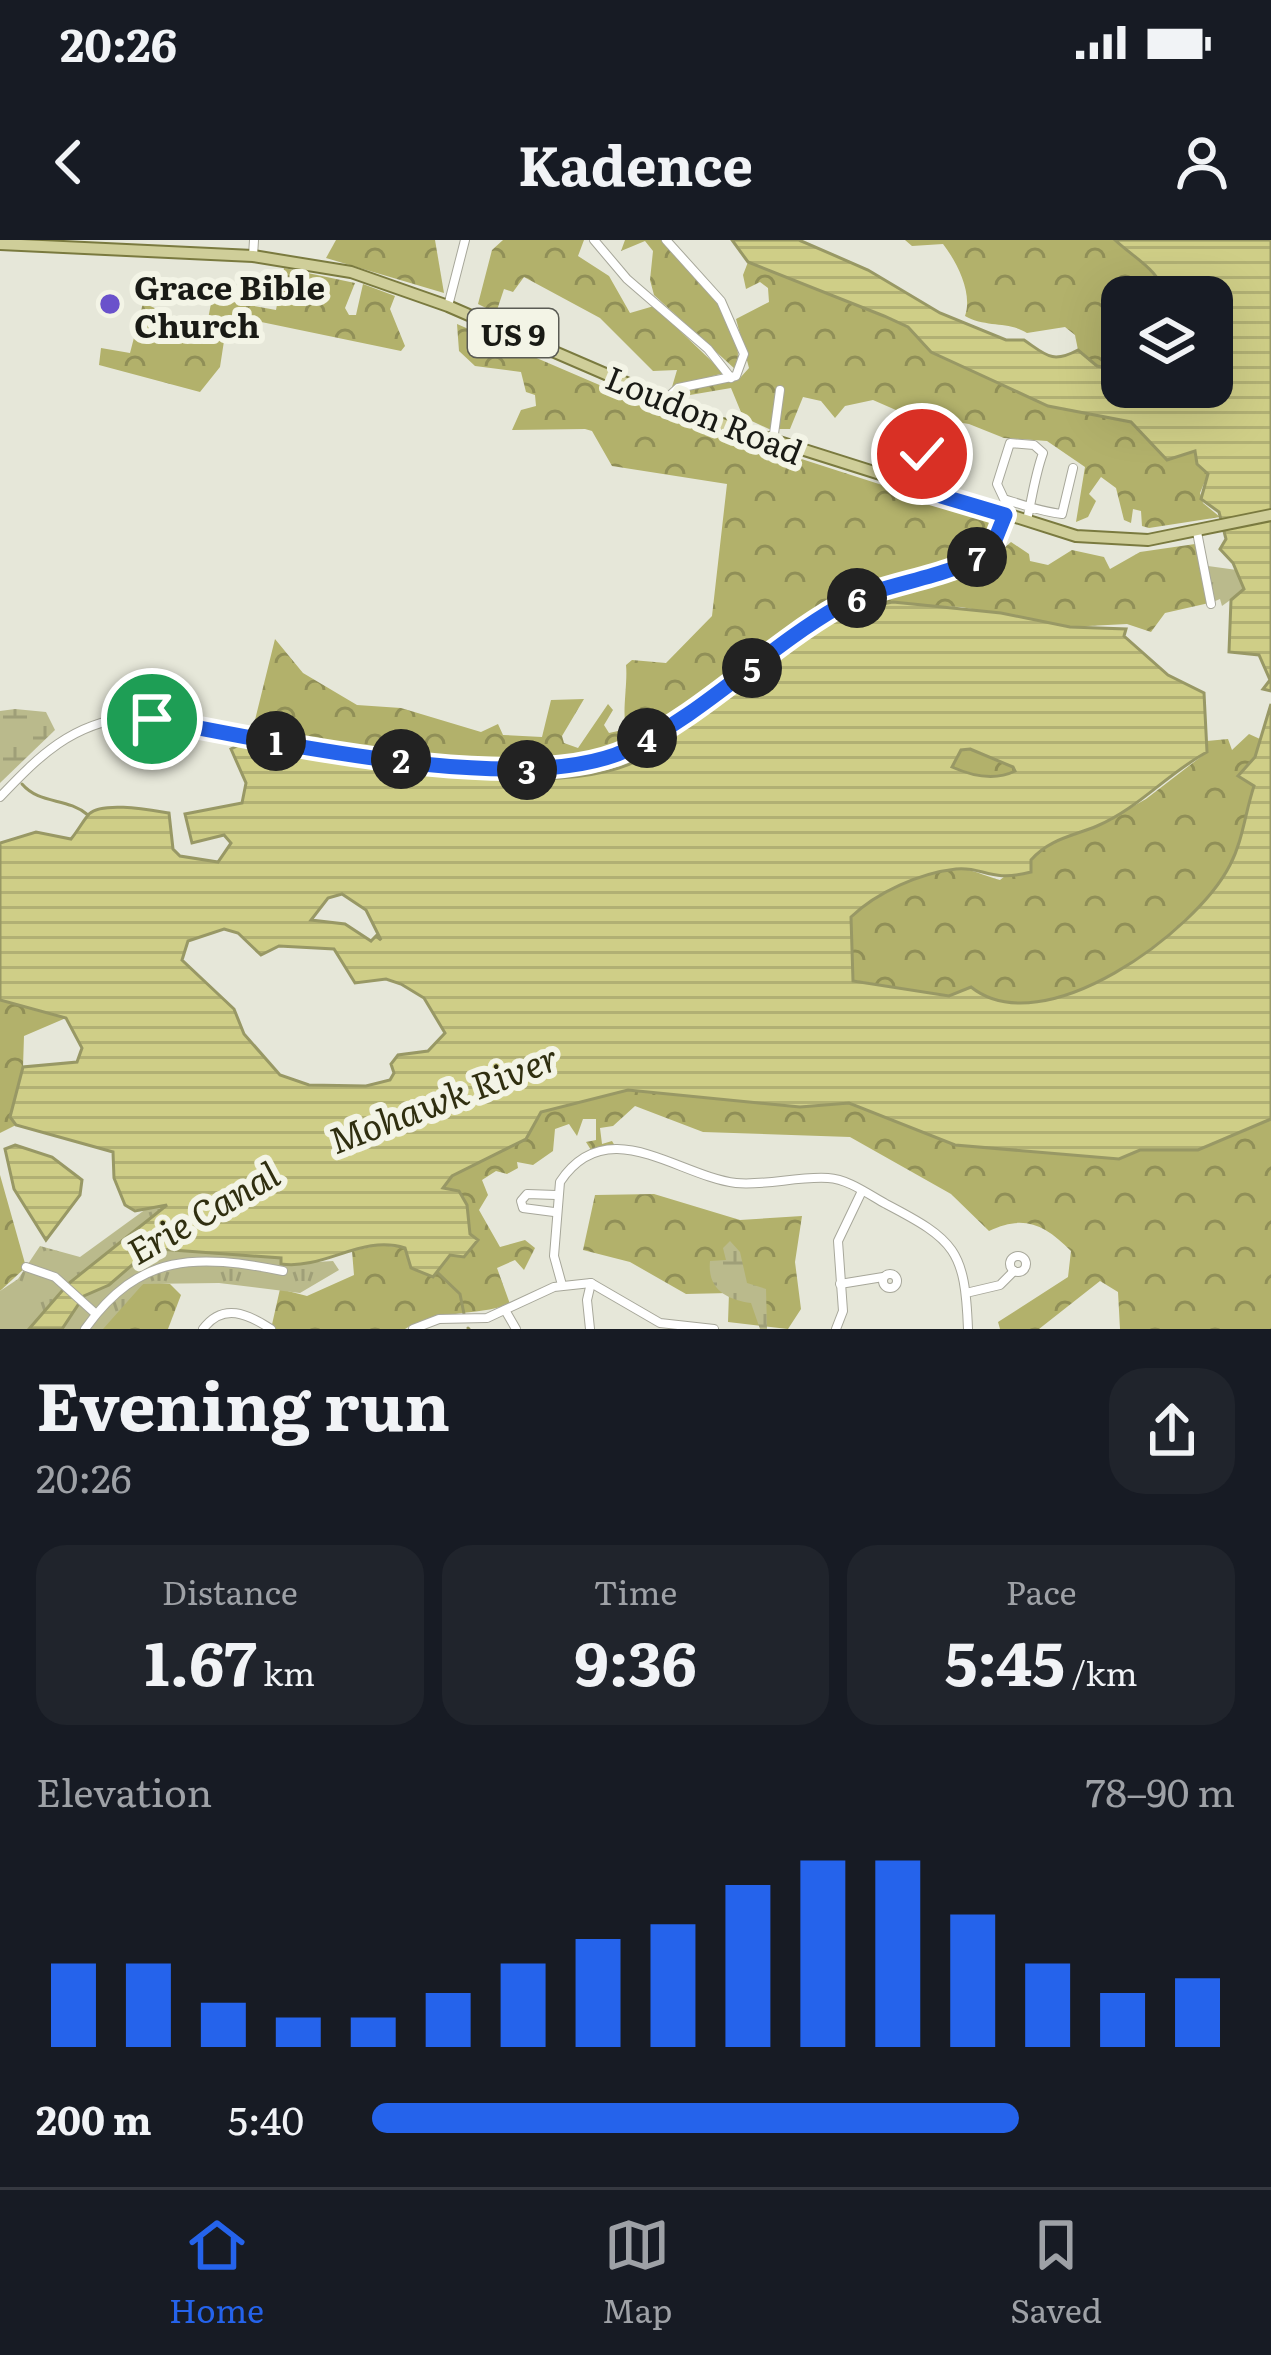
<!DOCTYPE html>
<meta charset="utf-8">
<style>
:root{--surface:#171b24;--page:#20242c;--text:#f1f3f6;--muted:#9ea1a6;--line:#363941;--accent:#2563eb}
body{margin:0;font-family:Literata,serif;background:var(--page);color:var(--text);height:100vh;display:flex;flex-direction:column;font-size:45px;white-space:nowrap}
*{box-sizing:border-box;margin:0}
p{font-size:39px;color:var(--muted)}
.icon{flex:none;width:66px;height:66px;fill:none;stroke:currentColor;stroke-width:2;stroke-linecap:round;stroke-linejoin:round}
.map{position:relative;height:1089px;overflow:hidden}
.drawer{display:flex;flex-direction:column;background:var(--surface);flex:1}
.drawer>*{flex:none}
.buttons{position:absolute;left:1101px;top:36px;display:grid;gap:24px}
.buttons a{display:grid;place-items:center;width:132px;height:132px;border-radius:24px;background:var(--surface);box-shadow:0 12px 48px #0002;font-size:60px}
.pin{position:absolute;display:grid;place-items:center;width:102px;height:102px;color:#fff;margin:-51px;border:6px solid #fff;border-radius:50%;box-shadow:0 3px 12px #0007}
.km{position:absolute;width:60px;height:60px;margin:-30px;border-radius:50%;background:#222;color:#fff;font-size:33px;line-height:60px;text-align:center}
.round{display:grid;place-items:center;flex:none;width:126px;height:126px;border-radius:36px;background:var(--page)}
.head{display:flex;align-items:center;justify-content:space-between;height:204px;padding:0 36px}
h1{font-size:66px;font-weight:700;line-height:90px}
.metrics{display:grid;grid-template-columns:repeat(3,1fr);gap:18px;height:204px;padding:12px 36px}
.metrics div{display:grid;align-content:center;border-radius:30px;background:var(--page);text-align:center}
.metrics b{font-size:60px;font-weight:700}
.metrics small{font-size:33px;font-weight:400}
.metrics p{font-size:33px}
.chart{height:336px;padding:24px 36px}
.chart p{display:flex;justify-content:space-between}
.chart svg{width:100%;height:216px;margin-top:12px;stroke:var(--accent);stroke-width:6}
ul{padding:0 36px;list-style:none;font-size:39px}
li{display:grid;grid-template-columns:192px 144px 1fr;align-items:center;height:90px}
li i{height:30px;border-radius:15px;background:var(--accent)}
.status{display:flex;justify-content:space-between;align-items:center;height:84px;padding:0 60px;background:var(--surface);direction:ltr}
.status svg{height:33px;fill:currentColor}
header{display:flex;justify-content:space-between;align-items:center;height:156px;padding:0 36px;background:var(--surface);font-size:54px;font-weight:700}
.tab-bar{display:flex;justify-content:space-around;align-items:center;height:168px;border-top:3px solid var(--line);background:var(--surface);font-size:33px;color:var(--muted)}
.tab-bar a{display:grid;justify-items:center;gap:6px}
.tab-bar .current{color:var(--accent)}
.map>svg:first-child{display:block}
.forest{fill:url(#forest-crowns)}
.wetland{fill:url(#wetland-marsh)}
.park{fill:url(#park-tufts)}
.water{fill:url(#water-rules);stroke:#989865;stroke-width:3;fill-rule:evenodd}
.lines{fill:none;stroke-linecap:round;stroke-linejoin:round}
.stream{stroke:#989865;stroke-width:3}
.minor-casing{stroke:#a7a79a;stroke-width:10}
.major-casing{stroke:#7a7a3f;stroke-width:14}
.minor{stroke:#fff;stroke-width:8}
.major{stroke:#cfce99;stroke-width:10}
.route-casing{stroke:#fff;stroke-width:24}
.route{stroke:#2563eb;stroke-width:15}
.poi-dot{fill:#6a52cb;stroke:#f3f4e6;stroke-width:4.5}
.labels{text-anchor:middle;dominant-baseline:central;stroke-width:12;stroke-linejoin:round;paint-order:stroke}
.shield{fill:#f3f4e6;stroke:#5a5b54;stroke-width:3}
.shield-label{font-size:30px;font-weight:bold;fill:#191a15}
.poi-label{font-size:33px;font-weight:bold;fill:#191a15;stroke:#f3f4e6;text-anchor:start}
.street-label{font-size:33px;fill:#191a15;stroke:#f3f4e6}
.water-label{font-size:36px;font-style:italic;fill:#302f10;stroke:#f3f4e6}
</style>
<div class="status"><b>20:26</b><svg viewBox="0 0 49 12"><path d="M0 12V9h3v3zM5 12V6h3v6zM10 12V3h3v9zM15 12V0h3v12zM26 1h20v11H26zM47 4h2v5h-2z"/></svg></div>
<header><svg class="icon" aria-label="back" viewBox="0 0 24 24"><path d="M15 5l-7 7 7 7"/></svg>Kadence<svg class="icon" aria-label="person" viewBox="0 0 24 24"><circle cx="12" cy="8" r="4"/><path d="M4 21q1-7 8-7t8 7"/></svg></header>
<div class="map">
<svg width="1271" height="1089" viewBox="0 0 1271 1089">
<defs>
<pattern id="forest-crowns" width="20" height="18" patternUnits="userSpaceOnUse" patternTransform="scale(3)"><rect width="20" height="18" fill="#b2b16b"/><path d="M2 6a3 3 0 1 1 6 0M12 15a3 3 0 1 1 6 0" fill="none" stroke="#908f57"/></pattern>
<pattern id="wetland-marsh" width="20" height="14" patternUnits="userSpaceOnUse" patternTransform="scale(3)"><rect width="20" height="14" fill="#baba8c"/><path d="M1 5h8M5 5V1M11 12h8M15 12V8" fill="none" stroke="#9f9f78"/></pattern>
<pattern id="park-tufts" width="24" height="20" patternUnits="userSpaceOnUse" patternTransform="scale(3)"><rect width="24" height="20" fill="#baba8c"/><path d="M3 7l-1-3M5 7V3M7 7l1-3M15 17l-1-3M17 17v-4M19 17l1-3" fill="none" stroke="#9f9f78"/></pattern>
<pattern id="water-rules" width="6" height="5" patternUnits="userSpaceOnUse" patternTransform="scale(3)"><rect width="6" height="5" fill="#cfce87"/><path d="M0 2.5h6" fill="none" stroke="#b1b074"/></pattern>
</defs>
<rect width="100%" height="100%" fill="#e6e7d9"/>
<g class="forest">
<polygon points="336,0 435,0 444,53 326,18"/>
<polygon points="503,0 584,0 578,16 609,36 630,73 654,66 724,133 672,147 677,130 653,131 600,78 524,37 513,52 504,49 496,73 478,64 492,10"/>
<path d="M625,0H662C694,34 749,77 736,130L654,55L650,40L653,11L645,1L621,11Z"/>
<path d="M905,0H1115C1134,18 1161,31 1166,57H1122V131L1097,126L1078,110L1075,95L1065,87L1027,93C1009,81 986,88 965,76C973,53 957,22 943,4L912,6Z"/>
<polygon points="748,22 884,76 907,87 931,112 1048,166 1131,182 1192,209 1208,234 1200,253 1203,263 1220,277 1149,288 1142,286 1141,271 1133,269 1131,283 1124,280 1116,248 1101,237 1089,254 1096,261 1088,277 1076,282 1085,227 1047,201 1004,198 969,184 905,174 873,160 845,166 835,178 821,161 803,157 790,189 769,189 743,177 731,148 690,155 690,148 739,139 749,128 736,79 769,62 768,48 760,42 746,49 743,35"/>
<polygon points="284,28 355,43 345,68 349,75 356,75 363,44 395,56 390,69 405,106 401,111 228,75 220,127 200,152 99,125 101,108 130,113 143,63 206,90 212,58 276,70"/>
<path d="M457,84L681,180L972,274L994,285C989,300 983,308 969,315C927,329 880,341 841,361C754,407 685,496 586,519C494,541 347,508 252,492L275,399L303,433L357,465L401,468L481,492L498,484L503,495L542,497L551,460L584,459L562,496L564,503L578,508L608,464L613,470L604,485L609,493L627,489C621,477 628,444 626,425L632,420L666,423L712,376L727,244L612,226L592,191L585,189L512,190L521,170L536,166L535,155L526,152L521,132L475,126L459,111Z"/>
<polygon points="1011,302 1029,314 1030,321 1048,325 1072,310 1104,317 1110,329 1140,312 1195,304 1209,363 1165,373 1151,392 1127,384 1069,387 961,367 853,364 998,313"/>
<path d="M1249,494L1260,499L1255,517L1239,535L1254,546C1245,573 1243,599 1230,625C1196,692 1043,805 971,747L949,756L853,740L851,677C871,657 936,624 964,629C976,631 988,637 1000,640L1043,606L1100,585L1146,559L1207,512V501L1228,499L1232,510Z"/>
<path d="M970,509L1014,527L1015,531C996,541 973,536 953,527L960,510Z"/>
<polygon points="0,760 66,778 24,796 23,827 10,877 16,885 0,893"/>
<path d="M629,850L800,867L849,863L955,905L1119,919L1140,910H1198L1271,879V1089H1120L1118,1052L1100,1041L1039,1089H1000L998,1082L1068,1037L1071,1011C1045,985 1024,974 989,991L951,954L850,897L703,892L635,866L613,886L600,888L602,904L612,901L615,906L591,910L586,902L596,900V879H583L577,896L569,884L555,889L553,911L533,925L517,922L518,928L507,934L496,931L482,940L488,955L479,970L500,1007L525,1000L535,1008L524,1030L515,1020L497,1028L510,1064C474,1077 436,1069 405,1089H271L280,1049L307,1056L354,1035L352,1011L380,1005L405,1008L408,1021H444L470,994L467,965L442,947L452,936L525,899L541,872Z"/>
<polygon points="0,935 26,1027 0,1051"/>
<polygon points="654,954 740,980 802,976 795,1022 801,1069 788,1089 728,1082 729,1053 686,1054 630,1022 583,1010 595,955"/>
<polygon points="150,1042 170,1044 181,1055 168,1089 92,1089 125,1049"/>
</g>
<g class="wetland">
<polygon points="15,469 46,472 55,490 0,543 0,471"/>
<path d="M730,1001L740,1012L747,1043L766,1049L767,1089H760L751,1063C728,1060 707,1050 710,1021L726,1020L723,1008Z"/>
</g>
<g class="park">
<polygon points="1208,326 1237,330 1244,350 1222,366 1220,359 1213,362"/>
<polygon points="165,963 282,1018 282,1024 333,1021 339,1030 300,1053 219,1043 143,1044 103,1089 0,1089 0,1051 18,1039 40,1006 80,1017 146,969"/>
</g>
<g class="water">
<path d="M732,0H799L868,30L940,73L1006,100H1024C1046,115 1052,124 1078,110L1097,126L1122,131V147H1212V57H1166C1161,31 1134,18 1115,0H1271V451L1263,449L1270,440L1259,415L1229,412L1231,360L1244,349L1233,323L1220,309L1226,299L1219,272L1201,259L1208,234L1197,224L1195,211L1167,220L1131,182L1048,166L931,112L908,87L884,76L748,22Z"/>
<path d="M893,362L1001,373L1070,387L1126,389L1124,396L1168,435L1204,453L1207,512C1168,533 1139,568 1097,586C1073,596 1049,599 1031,620V632C990,643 983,626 956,629C920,633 877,652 851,677L853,741L949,756L971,747C1043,805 1196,692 1230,625C1243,600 1245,573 1254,546L1238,536L1255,517L1271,464V879L1198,910H1140L1119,919L955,905L849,863L800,867L628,850L541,872L526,899L452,936L443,948L459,951L467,965L470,994L478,1000L464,1017L450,1015L433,1037L411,1028L405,1008C362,994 325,1030 281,1024V1018L159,1009L147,1012L109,1045L84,1056L62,1089H29L68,1044L167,965L135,971L125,965L114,938L113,912L16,885L10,877L23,827L77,822L82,808L66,778L0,760V603L36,592L71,599C77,592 83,581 89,574C103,561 150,570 169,573L173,609L180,616L218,622L231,603L224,595L192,603L185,574L242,563L246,543L231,509L239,505C332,520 569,568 647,515C720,465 804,375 893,362ZM970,509L1013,527L1015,531C995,541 972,536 952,527L961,510ZM342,654L366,670L381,700L376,696L371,701L345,684L311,680L328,658ZM224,689L238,693L261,715L279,706L334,709L355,743L386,739L401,744L424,758L445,793L428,811L398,815L391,824L394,833L390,840L366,846L309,845L280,835L244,794L234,769L182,720L188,701Z"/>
<polygon points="15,905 52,917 82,940 80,955 46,1000 14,949 5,909"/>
</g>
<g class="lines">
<g class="stream">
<path d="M22,544C40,565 67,557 88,575"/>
<polyline points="438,1033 460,1054 464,1074"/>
<polyline points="468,1088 469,1089"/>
</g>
<defs>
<g id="minor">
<polyline points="594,0 627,39 708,109 731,138"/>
<polyline points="253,16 254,0"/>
<polyline points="448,66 465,0"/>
<polyline points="665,160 678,148 736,136 744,114 721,61 666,0"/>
<polyline points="910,182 931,238 930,253"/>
<polyline points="773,201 780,150"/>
<path d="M1027,280C1032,258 1035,235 1043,213L1034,205L1010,203L997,244L1004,259C1023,265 1042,272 1062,274L1073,228"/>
<polyline points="1197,292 1211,364"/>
<path d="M0,557C39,516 72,483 131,477C265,490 483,559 609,517C695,488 761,411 838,367C883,342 936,333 984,314L998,300L1005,275"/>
<polyline points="554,972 523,968 521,961 527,954 556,955"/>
<circle cx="1018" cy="1024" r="8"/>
<polyline points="26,1027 55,1037 96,1074"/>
<circle cx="890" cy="1041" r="7"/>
<polyline points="840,1044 883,1037"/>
<path d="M562,1045L554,1016L560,942C607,871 678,936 736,943C765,946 798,936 828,938C848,939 868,954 886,964C955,1000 965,1010 968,1089"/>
<polyline points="966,1053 1000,1045 1014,1031"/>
<polyline points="505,1070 516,1089"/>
<path d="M85,1089C140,1012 197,1014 283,1031"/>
<path d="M203,1089C223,1062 248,1074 271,1089"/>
<polyline points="413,1089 439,1079 487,1078 554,1047 591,1043 660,1083 714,1089"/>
<polyline points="590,1089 587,1060 591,1043"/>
<polyline points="836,1089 843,1071 838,1001 862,951"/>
</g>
<polyline id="major" points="0,4 253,16 351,32 448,66 719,183 1076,296 1148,300 1271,275"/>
</defs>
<use href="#minor" class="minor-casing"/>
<use href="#major" class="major-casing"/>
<use href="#minor" class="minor"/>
<use href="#major" class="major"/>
</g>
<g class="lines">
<defs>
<path id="route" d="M152,479C268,500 523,559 627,510C704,474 765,409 838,367C885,341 947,340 991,310L1005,275L931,253L922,214"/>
</defs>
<use href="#route" class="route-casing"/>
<use href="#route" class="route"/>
</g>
<circle class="poi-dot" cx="110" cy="64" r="12"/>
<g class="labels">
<rect class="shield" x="468" y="69" width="90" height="48" rx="9"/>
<g class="shield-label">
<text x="513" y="93">US 9</text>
</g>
<g class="poi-label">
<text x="134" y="45">Grace Bible<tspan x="134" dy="38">Church</tspan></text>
</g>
<g class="street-label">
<text transform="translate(705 173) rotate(22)">Loudon Road</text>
</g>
<g class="water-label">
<text transform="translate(443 857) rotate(-21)">Mohawk River</text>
<text transform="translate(202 971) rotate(-30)">Erie Canal</text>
</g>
</g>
</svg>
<div class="buttons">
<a><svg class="icon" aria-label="layers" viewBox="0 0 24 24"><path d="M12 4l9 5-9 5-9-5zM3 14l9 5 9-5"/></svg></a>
</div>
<div class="pin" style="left:152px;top:479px;background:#1e9e55"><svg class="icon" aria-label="arrive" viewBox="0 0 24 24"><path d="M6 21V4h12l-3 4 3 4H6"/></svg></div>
<div class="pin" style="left:922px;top:214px;background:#d93025"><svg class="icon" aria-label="check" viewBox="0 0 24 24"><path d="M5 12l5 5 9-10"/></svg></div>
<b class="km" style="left:276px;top:501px">1</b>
<b class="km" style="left:401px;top:519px">2</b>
<b class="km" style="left:527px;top:530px">3</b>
<b class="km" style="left:647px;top:498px">4</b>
<b class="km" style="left:752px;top:428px">5</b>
<b class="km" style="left:857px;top:358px">6</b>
<b class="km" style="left:977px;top:317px">7</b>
</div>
<section class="drawer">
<div class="head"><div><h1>Evening run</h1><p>20:26</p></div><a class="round"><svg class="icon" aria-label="share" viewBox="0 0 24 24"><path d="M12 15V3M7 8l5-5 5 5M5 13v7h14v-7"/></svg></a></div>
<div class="metrics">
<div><p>Distance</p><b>1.67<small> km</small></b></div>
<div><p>Time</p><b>9:36</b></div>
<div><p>Pace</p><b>5:45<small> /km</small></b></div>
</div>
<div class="chart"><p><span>Elevation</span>78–90 m</p>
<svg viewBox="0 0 160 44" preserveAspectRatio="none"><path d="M5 44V27M15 44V27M25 44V35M35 44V38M45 44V38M55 44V33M65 44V27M75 44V22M85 44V19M95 44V11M105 44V6M115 44V6M125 44V17M135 44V27M145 44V33M155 44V30"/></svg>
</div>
<ul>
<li><b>200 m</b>5:40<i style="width:75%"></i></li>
</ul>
</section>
<nav class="tab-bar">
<a class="current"><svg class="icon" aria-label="home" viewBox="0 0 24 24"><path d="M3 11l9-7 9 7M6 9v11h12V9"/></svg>Home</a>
<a><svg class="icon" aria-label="map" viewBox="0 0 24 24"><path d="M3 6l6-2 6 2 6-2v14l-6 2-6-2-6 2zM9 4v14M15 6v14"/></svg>Map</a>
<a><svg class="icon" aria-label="saved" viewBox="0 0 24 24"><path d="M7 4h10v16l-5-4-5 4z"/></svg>Saved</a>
</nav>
